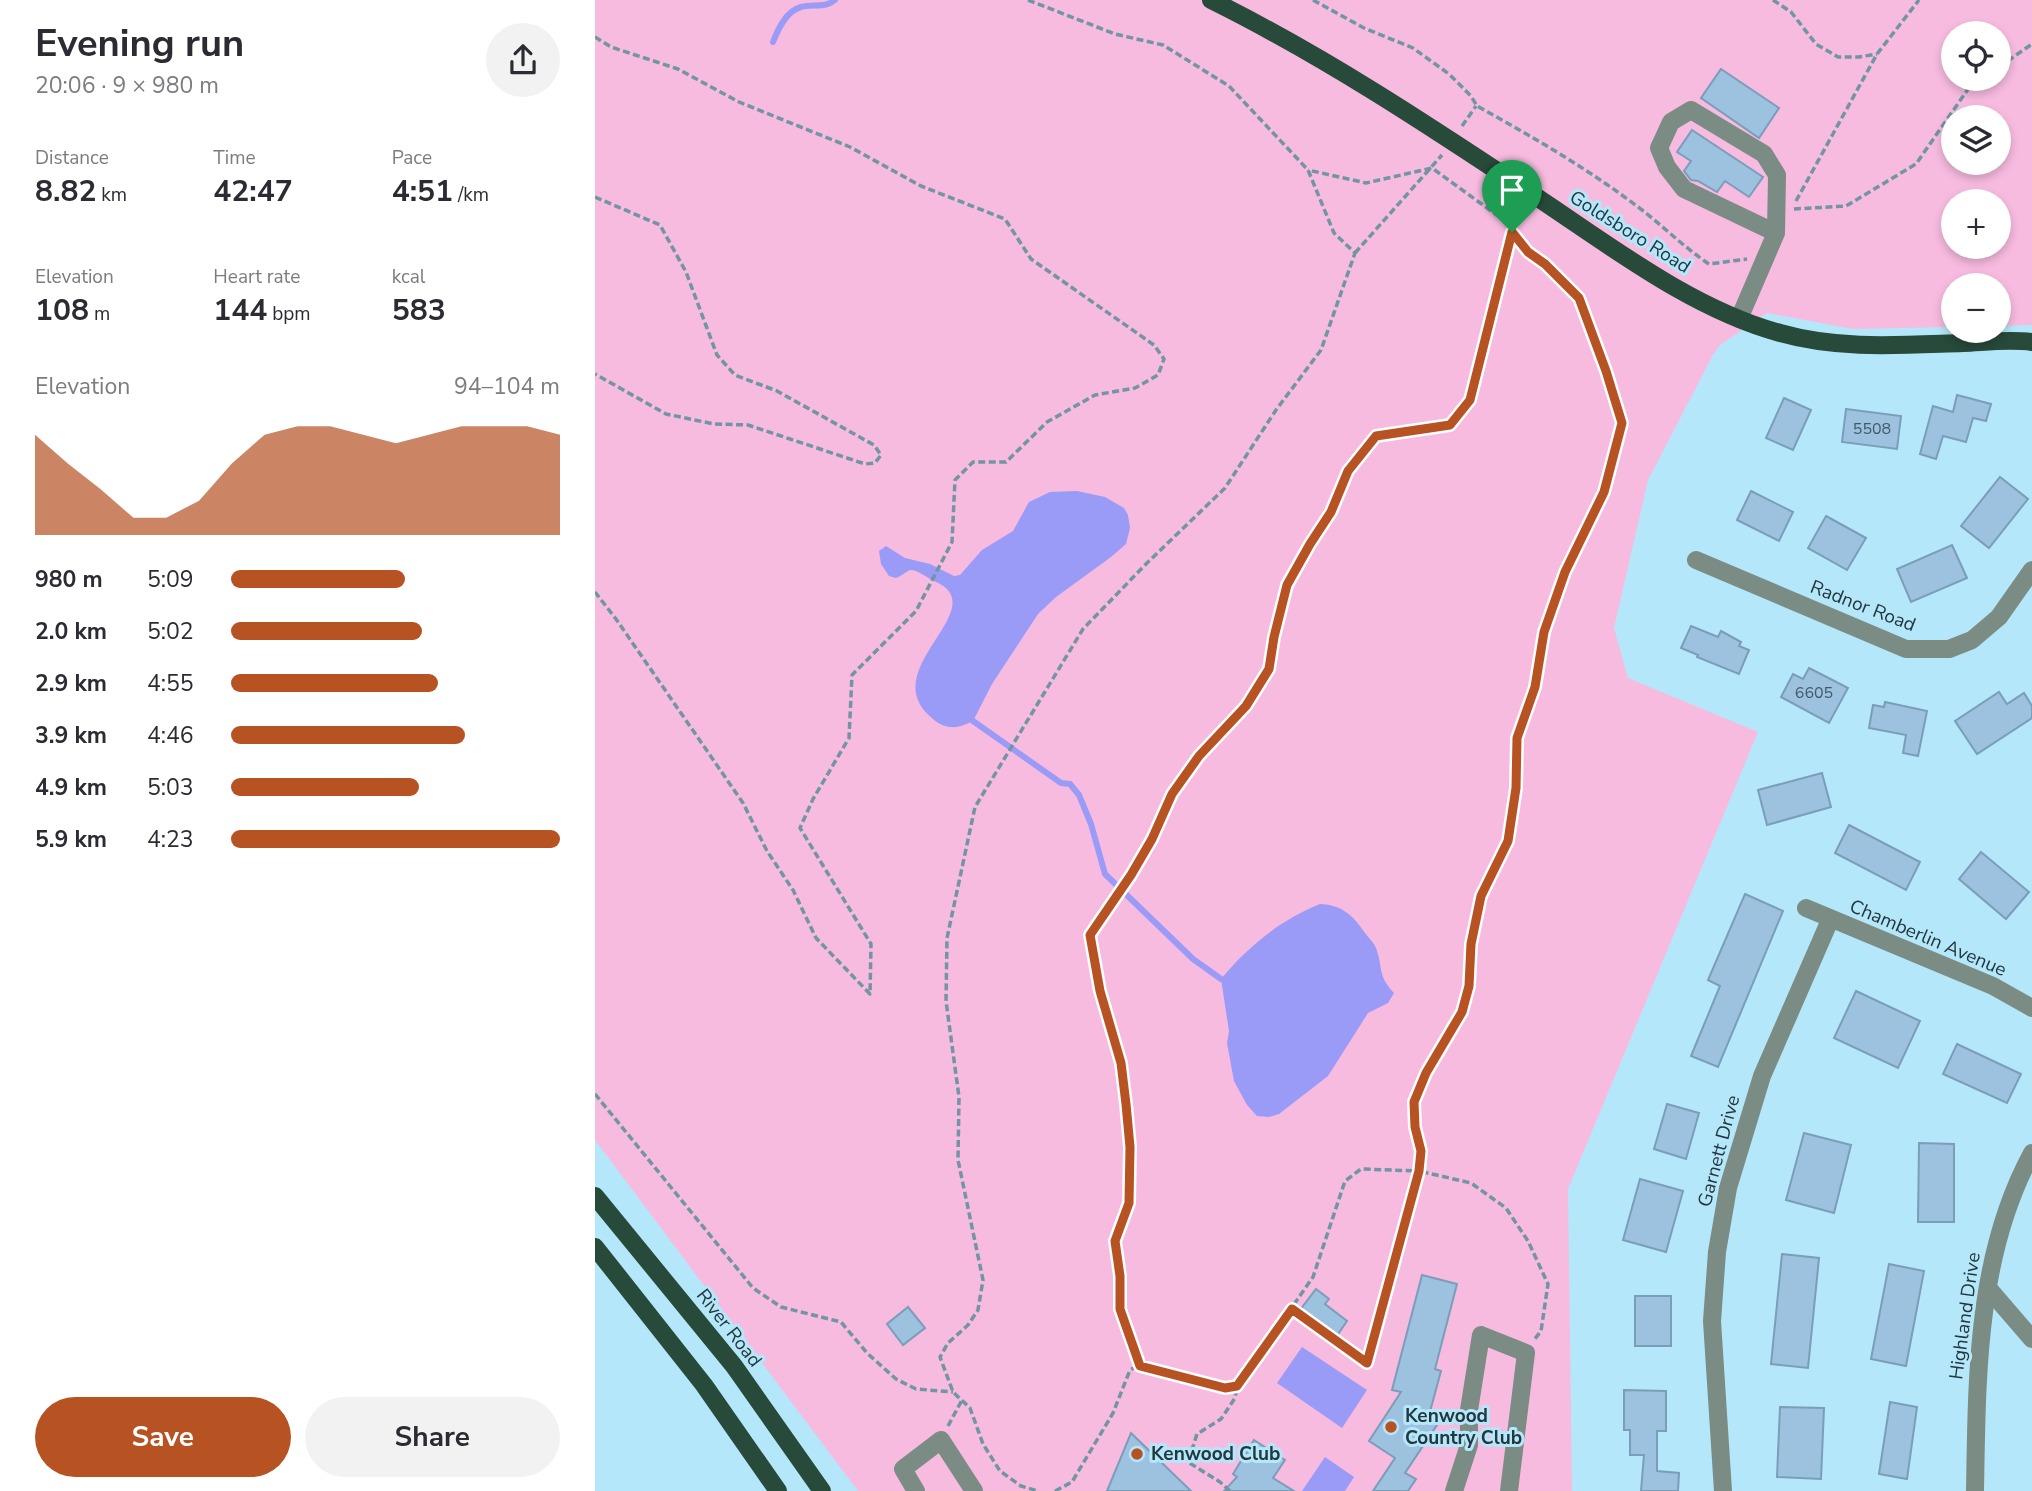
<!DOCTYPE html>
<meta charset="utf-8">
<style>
:root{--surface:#fff;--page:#f2f2f3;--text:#2b2b33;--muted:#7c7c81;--accent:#b75223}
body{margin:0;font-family:"Nunito Sans",sans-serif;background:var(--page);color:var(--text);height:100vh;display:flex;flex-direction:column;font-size:26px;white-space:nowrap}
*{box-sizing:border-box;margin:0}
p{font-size:23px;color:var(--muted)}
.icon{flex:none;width:38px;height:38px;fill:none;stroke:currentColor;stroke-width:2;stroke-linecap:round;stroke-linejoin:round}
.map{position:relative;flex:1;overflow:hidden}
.details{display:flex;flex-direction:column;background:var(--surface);width:595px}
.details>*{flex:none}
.fabs{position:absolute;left:1346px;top:21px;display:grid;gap:14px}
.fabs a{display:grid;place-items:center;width:70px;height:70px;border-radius:50%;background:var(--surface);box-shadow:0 4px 10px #0003;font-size:35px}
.pin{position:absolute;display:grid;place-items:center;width:60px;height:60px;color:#fff;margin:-72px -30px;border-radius:50% 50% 50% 0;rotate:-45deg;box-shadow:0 0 7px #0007}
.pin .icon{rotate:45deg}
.round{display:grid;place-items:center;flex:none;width:74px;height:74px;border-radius:37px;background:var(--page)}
.overview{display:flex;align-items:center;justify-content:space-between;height:119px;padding:0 35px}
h1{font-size:38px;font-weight:700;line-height:52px}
.metrics{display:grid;grid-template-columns:repeat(3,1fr);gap:10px;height:119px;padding:7px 35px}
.metrics div{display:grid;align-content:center}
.metrics b{font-size:30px;font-weight:700}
.metrics small{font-size:19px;font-weight:400}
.metrics p{font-size:19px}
.chart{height:196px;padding:14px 35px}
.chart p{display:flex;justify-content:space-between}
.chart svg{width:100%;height:126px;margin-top:7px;fill:var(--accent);opacity:.7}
.primary-button{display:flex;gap:14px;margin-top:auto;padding:14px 35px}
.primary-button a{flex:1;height:80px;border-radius:42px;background:var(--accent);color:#fff;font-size:28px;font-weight:700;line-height:80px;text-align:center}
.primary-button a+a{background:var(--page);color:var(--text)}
ul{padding:0 35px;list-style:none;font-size:23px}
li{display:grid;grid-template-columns:112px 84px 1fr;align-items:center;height:52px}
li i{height:18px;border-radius:9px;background:var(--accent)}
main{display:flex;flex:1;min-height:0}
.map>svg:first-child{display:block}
.green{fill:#f7bbdf;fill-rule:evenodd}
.water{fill:#9a9af7}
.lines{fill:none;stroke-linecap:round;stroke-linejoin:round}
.stream{stroke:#9a9af7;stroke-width:6}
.building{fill:#9dc2df;stroke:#7a9dba;stroke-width:2}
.path{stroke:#7195a2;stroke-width:3.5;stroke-dasharray:7 3.5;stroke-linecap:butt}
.minor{stroke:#7a8c83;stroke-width:18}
.major{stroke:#284a3a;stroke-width:18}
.route-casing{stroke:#fff;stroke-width:14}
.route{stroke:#b75223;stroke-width:9}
.poi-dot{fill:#b75223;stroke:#b5e7fa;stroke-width:2.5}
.labels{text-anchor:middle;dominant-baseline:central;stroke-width:6;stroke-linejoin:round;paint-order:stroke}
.number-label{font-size:16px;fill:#425a66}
.street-label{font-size:19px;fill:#23373e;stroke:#b5e7fa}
.poi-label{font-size:19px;font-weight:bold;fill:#23373e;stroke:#b5e7fa;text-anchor:start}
</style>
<main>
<section class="details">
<div class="overview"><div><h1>Evening run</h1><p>20:06 · 9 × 980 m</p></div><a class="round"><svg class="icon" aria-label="share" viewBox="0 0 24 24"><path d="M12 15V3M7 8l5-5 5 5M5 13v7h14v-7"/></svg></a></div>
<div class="metrics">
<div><p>Distance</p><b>8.82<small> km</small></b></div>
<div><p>Time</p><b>42:47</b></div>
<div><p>Pace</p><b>4:51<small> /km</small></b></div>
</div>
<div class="metrics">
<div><p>Elevation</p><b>108<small> m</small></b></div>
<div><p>Heart rate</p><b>144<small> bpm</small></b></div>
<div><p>kcal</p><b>583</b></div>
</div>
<div class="chart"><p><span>Elevation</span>94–104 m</p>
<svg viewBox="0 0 160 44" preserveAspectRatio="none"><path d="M0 44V9L10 19L20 28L30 38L40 38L50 32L60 19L70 9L80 6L90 6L100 9L110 12L120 9L130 6L140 6L150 6L160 9V44z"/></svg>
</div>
<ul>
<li><b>980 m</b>5:09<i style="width:53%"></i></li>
<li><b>2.0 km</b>5:02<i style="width:58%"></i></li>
<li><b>2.9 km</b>4:55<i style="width:63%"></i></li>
<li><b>3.9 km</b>4:46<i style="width:71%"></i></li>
<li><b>4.9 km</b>5:03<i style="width:57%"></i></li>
<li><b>5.9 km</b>4:23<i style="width:100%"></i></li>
</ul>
<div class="primary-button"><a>Save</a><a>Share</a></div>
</section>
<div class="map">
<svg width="1437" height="1491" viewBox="0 0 1437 1491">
<rect width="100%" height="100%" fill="#b5e7fa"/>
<path class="green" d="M0,0H1437V325L1404,326V285H1358V327L1258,329L1172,313L1125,345L1118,355L1053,480L1019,628L1033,678L1163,732L973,1189L977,1491H263L0,1140ZM1358,33H1404V79H1358ZM1358,117H1404V163H1358ZM1358,201H1404V247H1358Z"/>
<g class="water">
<path d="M482,491L510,497L529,508L533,515L535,528L531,544L516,557L461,597L443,614L397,684L378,721C363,729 351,730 338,719C276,670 403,608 339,581C333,578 321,569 315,570C311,572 306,576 301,578L294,576L286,564L284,551L291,546L310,558L335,564L359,576L365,575L387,550L418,531L434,502L455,492Z"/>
<path d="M725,904C747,905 758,915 770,933C773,937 778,942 780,946C789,966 781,974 799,993L793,1003L773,1013L733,1076L684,1114L674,1117L662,1116L652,1105L639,1081L632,1043L634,1031L626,979C652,947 687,919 725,904Z"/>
<polygon points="707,1347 772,1390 747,1428 682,1383"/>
<polygon points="730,1457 759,1477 750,1491 707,1491"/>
</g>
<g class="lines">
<g class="stream">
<path d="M178,42C183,29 191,11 206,7C219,3 229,9 240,0"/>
<polyline points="378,721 466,783 475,784 484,795 496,824 510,874 598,959 626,979"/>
</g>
</g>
<g class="building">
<polygon points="1126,69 1184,108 1164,138 1106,98"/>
<polygon points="1097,130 1168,177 1154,197 1130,181 1122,192 1103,181 1096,180 1089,171 1096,161 1082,152"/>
<polygon points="1362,395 1396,404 1391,421 1378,418 1371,442 1348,436 1341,459 1325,454 1338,406 1358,412"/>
<polygon points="1189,398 1216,410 1198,450 1171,438"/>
<polygon points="1251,409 1306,416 1302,449 1247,442"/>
<polygon points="1405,477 1433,499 1394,548 1366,526"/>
<polygon points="1156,491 1198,512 1184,541 1142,520"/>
<polygon points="1231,516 1271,538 1252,570 1213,548"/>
<polygon points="1357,545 1372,578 1316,602 1302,569"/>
<polygon points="1096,626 1123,637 1126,631 1146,642 1144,646 1154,650 1144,674 1102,657 1103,655 1086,648"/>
<polygon points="1214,668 1253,688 1234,723 1186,697 1198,674 1208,679"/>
<polygon points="1404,692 1412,704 1429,693 1437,706 1437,718 1382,754 1360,721"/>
<polygon points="1290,702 1332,711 1323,756 1308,753 1311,735 1274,728 1278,705 1289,707"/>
<polygon points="1227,773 1236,807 1172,825 1163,790"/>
<polygon points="1254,825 1325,862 1311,890 1240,853"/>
<polygon points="1386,852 1434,892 1411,919 1364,879"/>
<polygon points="1150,894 1188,911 1123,1067 1096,1056 1125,986 1113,980"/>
<polygon points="1261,991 1325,1021 1303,1068 1239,1038"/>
<polygon points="1362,1044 1426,1074 1412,1103 1348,1074"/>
<polygon points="1072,1104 1104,1113 1091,1159 1059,1149"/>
<polygon points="1209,1133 1256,1145 1239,1213 1191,1200"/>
<polygon points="1324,1143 1359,1144 1359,1222 1323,1222"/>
<polygon points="1045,1179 1088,1191 1071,1252 1028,1240"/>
<polygon points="1187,1254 1224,1258 1213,1368 1176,1364"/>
<polygon points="1294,1264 1329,1271 1311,1366 1276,1359"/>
<polygon points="827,1275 862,1284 840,1369 846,1371 833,1419 842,1425 810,1473 821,1479 813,1491 778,1491 800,1458 774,1441 806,1392 797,1390"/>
<polygon points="721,1289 734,1299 730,1304 752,1321 741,1337 705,1310"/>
<rect x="1040" y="1296" width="36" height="50"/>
<polygon points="313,1307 330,1328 308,1345 292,1324"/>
<polygon points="1029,1390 1071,1391 1071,1431 1062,1431 1062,1471 1084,1473 1083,1491 1046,1491 1049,1455 1035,1455 1035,1430 1029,1430"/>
<polygon points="1295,1402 1322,1407 1312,1479 1284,1474"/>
<polygon points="1185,1407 1229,1408 1226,1479 1182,1477"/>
<polygon points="536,1433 596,1491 512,1491"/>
<polygon points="659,1440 690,1460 678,1478 699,1491 629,1491 642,1477 638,1474"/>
</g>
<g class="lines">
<g class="path">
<polyline points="433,0 520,34 568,45 634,86 713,170 739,233 760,253 726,350 681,410 630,488 552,563 488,629 380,807 352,938 351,1001 364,1097 363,1160 388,1280 383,1310 373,1325 353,1343 345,1357 358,1392 375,1408 388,1444 405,1471 426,1486 443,1491"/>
<path d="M718,0L769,28L818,48L854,74L876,96L882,106C938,137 995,170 1047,210C1070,228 1090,248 1114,264L1152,259"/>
<polyline points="1178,0 1196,12 1221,44 1243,57 1264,57 1282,54"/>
<polyline points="0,37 16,47 83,69 144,102 255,147 326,186 410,219 436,259 559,345 569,359 563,375 540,388 500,395 452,422 411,462 378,462 360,480 357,542 321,611 257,675 254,738 218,799 205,828 276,944 275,994 221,938 198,890 172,851 148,803 21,619 0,592"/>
<polyline points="1404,67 1437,44"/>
<polyline points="867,126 881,106"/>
<polyline points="0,197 65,225 91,272 122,355 140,375 182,391 279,445 286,455 280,463 270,464 153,425 119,424 71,414 0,374"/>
<polyline points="1201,201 1282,54 1324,0"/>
<polyline points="1199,209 1251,206 1321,164 1378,82 1384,79"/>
<polyline points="760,253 847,155"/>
<polyline points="0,1094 158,1288 186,1307 246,1322 272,1353 301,1379 321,1389 358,1392"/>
<polyline points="697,1309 772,1363 824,1171 876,1183 911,1208 933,1241 953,1284 946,1331 939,1340"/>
<polyline points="545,1365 630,1388 642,1386 718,1277 750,1181 766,1169 824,1171 826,1151 820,1127 819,1102 831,1073 867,1012 874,986 876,944 886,896 913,841 921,788 922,738 940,687 949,632 970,572 1009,492 1027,423 1011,371 984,298 949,264 933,252 917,233"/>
<polyline points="353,1426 367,1400"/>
<polyline points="460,1491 477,1482 518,1413 535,1370 545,1365 525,1309 525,1276 520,1241 534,1203 535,1147 531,1104 526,1063 505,991 495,935 536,875 557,839 577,794 604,756 651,706 674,669 679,637 692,585 714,544 736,512 753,471 781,436 855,425 875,400 917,232 910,221 837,168 771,183 713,170"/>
<polyline points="635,1491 625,1482 593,1462 602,1434 626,1419 640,1398 642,1387"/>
</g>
<g class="minor">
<polyline points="1144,319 1181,233 1182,175 1169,154 1096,110 1076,122 1064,148 1072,167 1089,189 1181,233"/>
<polyline points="1101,560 1311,649 1354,649 1377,640 1404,617 1437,570"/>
<polyline points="1211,908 1398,986 1437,1008"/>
<polyline points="1393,1288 1437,1339"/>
<polyline points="321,1491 308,1469 346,1440 379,1491"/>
<polyline points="859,1491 874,1445 874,1410 886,1335 931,1353 914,1491"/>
<polyline points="1128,1491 1117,1321 1122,1252 1133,1188 1167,1076 1235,920"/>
<path d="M1380,1491C1382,1377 1381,1256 1437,1153"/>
</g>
<g class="major">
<path d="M616,0C729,56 833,125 937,194C1013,244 1096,309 1185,333C1245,350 1306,345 1368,343C1391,342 1415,339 1437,342"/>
<polyline points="0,1196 139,1366 227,1491"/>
<polyline points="0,1247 109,1385 183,1491"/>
</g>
</g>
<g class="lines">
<defs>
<polygon id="route" points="917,232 933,252 950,264 984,298 1011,371 1027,423 1009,492 970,572 949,632 940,687 922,738 921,788 913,841 886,896 876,944 874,986 867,1012 831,1073 819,1102 820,1127 826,1151 824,1171 772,1363 697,1309 642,1386 630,1388 545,1366 525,1309 525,1276 520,1241 534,1203 535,1147 531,1104 526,1063 505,991 495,935 536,875 557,839 577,794 604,756 651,706 674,669 679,637 692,585 715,544 736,512 753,471 781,436 855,425 875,400"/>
</defs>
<use href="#route" class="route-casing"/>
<use href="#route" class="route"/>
</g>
<g class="poi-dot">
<circle cx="796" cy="1427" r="7"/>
<circle cx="542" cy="1454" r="7"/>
</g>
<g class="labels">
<g class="number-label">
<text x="1277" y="429">5508</text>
<text x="1219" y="693">6605</text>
</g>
<g class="street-label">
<text transform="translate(1035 232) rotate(32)">Goldsboro Road</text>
<text transform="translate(1268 606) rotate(21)">Radnor Road</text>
<text transform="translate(1333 938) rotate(23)">Chamberlin Avenue</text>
<text transform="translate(1124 1151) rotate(-75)">Garnett Drive</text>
<text transform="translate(1370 1316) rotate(-82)">Highland Drive</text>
<text transform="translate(134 1328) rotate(52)">River Road</text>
</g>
<g class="poi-label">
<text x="810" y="1416">Kenwood<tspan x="810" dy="22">Country Club</tspan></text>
<text x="556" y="1454">Kenwood Club</text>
</g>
</g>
</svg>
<div class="fabs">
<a><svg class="icon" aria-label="locate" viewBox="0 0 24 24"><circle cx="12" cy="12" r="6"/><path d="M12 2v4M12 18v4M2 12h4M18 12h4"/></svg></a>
<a><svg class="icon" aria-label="layers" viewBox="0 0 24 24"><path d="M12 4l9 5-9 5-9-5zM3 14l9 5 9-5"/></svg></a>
<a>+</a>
<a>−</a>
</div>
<div class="pin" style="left:917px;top:232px;background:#1e9e55"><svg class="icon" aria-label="arrive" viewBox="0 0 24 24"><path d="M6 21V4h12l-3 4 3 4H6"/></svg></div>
</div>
</main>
